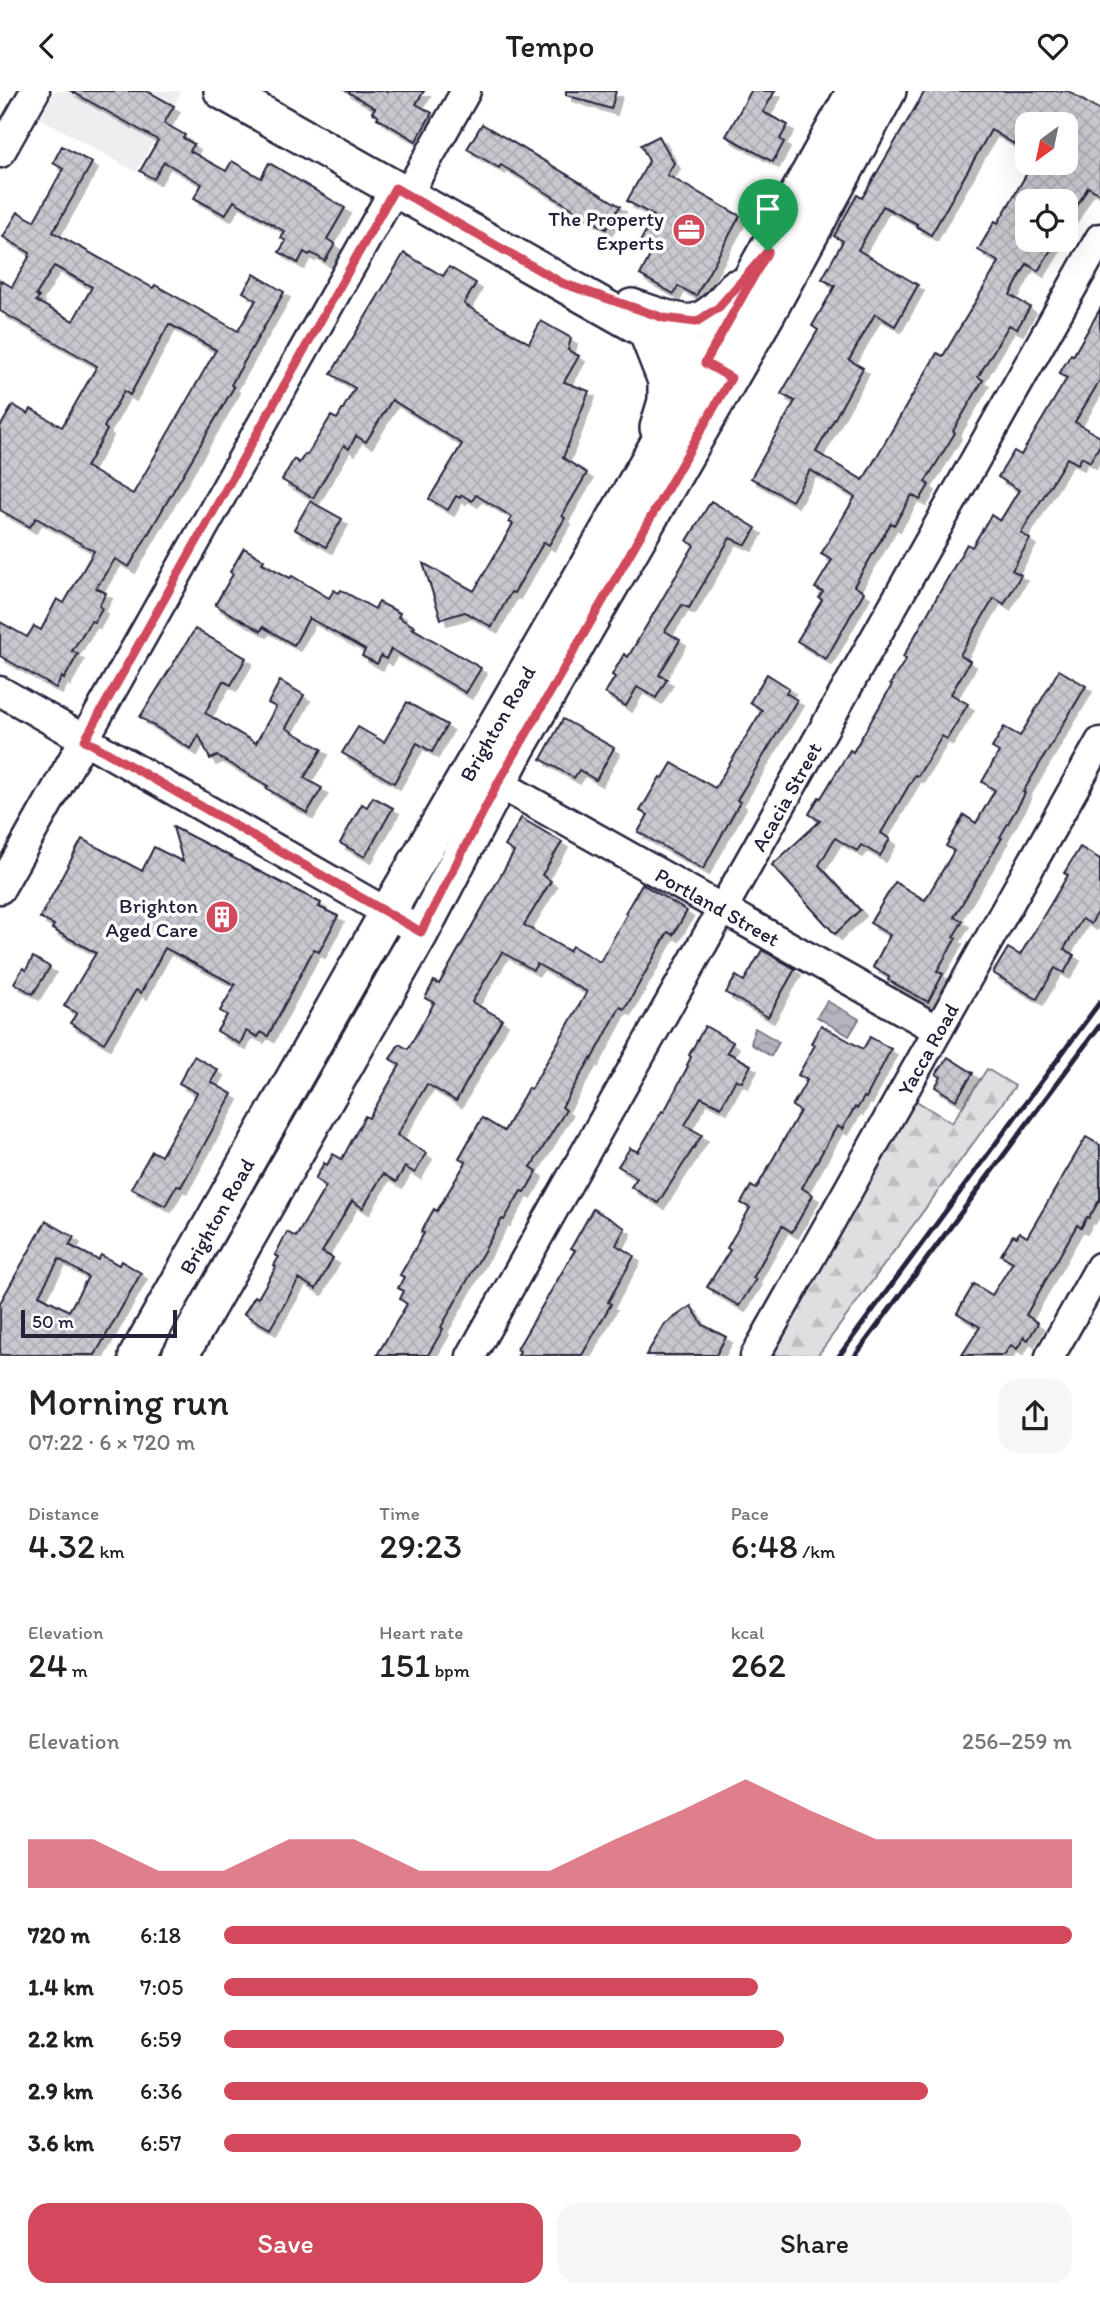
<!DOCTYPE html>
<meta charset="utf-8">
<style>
:root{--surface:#fff;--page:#f6f6f6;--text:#202124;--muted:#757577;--accent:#d1495b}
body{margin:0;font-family:Itim,sans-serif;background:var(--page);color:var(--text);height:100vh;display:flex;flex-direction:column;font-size:26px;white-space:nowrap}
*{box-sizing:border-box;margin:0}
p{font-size:23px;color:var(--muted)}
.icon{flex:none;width:38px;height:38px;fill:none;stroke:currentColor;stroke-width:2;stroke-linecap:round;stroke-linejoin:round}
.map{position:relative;height:1265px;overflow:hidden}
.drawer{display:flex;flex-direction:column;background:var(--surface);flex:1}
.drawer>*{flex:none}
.needle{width:46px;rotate:213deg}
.controls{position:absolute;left:1015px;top:21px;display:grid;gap:14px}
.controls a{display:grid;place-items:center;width:63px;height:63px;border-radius:14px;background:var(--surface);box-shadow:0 7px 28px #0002;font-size:35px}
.scale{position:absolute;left:21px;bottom:18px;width:156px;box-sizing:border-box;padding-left:7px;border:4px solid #22223b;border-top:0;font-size:19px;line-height:24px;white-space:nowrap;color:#22223b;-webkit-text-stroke:5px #fff;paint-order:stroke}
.pin{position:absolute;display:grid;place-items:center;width:60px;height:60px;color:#fff;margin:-72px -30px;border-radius:50% 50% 50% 0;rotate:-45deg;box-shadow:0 0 7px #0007}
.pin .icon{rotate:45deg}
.round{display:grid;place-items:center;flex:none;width:74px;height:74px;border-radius:21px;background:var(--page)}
.summary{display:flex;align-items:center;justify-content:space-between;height:119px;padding:0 28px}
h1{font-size:38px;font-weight:600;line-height:52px}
.figures{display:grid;grid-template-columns:repeat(3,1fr);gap:10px;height:119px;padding:7px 28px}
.figures div{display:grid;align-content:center}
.figures b{font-size:35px;font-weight:600}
.figures small{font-size:19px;font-weight:400}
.figures p{font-size:19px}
.chart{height:196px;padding:14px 28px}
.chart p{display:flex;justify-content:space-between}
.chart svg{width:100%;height:126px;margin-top:7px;fill:var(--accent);opacity:.7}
.action{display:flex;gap:14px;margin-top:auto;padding:14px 28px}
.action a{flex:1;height:80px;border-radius:21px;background:var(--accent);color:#fff;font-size:28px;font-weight:600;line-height:80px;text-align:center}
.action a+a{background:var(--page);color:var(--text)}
ul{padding:0 28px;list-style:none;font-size:23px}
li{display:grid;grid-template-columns:112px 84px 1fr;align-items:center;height:52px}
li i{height:18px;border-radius:9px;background:var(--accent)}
header{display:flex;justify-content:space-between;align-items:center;height:91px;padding:0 28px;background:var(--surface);font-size:32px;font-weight:600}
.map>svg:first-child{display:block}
.built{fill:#eeeef1}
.forest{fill:url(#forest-firs);stroke:#80808e;stroke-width:2}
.water{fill:url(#water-waves);stroke:#7a7a88;stroke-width:2}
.building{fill:url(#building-cross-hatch);stroke:#22223b;stroke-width:2;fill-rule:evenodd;filter:url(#shadow)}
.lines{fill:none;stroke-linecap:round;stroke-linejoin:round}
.minor-casing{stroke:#22223b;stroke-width:33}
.major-casing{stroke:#22223b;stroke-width:40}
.minor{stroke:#fff;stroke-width:28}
.major{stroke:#fff;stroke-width:35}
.rail{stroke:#22223b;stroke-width:5}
.route-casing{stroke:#fff;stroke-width:14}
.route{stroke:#d1495b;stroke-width:9}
.labels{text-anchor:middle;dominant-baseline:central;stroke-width:7;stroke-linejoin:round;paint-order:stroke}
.poi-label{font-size:21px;fill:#22223b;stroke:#fff;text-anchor:end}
.street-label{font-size:21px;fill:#22223b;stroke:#fff}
</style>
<header><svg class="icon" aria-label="back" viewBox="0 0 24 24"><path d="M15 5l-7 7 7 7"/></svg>Tempo<svg class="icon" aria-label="heart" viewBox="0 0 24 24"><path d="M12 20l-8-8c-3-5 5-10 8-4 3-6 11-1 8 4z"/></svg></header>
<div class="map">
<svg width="1100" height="1265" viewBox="0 0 1100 1265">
<defs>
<pattern id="forest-firs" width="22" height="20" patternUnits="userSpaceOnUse" patternTransform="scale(1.75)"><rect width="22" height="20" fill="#dfdfe2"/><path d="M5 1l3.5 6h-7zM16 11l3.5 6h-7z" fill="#bfbfc3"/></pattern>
<pattern id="water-waves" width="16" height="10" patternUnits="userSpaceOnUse" patternTransform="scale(1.75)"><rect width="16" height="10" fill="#b4b4bc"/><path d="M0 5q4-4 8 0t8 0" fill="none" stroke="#9a9aa2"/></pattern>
<pattern id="building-cross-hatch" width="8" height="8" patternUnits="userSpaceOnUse" patternTransform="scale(1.75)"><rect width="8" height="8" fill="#c8c8cf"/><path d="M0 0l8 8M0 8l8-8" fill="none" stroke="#acacb3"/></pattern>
<filter id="shadow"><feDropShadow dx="6" dy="6" stdDeviation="0" flood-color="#0004"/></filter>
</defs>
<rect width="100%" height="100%" fill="#fff"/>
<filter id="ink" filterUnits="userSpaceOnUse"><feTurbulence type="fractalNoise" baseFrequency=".0143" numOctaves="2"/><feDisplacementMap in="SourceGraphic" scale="14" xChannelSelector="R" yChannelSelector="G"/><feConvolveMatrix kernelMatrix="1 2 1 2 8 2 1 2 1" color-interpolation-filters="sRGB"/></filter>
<g filter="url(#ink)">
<polygon class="built" points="55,0 179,0 181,1 136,81 40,27"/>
<polygon class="forest" points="987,978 1015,995 818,1264 762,1265 913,1008 952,1032"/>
<g class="water">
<polygon points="827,910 859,928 849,945 817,926"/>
<polygon points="755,937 779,951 771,965 751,953"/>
</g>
<g class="building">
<polygon points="71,0 147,0 174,15 164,32 185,44 183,47 194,53 190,60 226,80 232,70 261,87 269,72 345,117 327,148 335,153 325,170 311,162 309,164 304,161 298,172 279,161 286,150 281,147 285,141 234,110 225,124 194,107 202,93 164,71 154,88 140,80 158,49"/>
<polygon points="346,0 424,0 416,13 432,22 416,50 377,27 378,25 372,21 375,17"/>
<polygon points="566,0 616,0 611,18 566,4"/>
<polygon points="751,0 775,0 763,21 788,34 780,48 784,51 773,71 726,45"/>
<path d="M925,0H1068L1100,20V103L1088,96L1066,134V110H1027V149H1057L1038,180L1027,173L1010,204L1030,216L1017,238L1009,234L978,286L983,289L953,340L955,342L925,391L929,394L920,409L912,404L894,434L891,432L854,495L864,501L826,568L797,550L822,509L819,507L823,501L815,497L832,469L821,463L855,406L810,379L792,410L751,387L795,310L781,303L818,239L812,235L835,195L822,188L843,150L834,145L857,104L862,107ZM1027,33H1066V72H1033L998,132L995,130L978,159L999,171L943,265L937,262L863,389L816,361L863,277L849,269L875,223L895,235L918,194L858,159L883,115L917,133L916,135L931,144L991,39L1027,61Z"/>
<polygon points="482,33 620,115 606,138 501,74 499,77 467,58"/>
<polygon points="659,45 674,72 667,84 740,125 696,205 678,195 674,203 640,184 652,161 639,153 654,125 627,110 649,70 641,54"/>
<path d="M62,55L92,72L53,141L153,197L155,194L238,240L256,209L243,201L254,183L284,201L231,294L234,296L129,476L115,468L96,497L106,502L99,515L102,517L94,531L91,530L72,560L78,563L64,588L62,586L56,597L0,565V531L27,546L34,535L41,539L57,508L64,512L94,460L36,427L30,436L0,419V336L13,314L28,323L31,318L62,336L97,275L0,220V189L12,196L29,166L30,162L3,146L18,121L34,130L63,78L53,72ZM54,175L92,196L73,230L36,210L39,206L36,204ZM169,233L216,259L133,403L86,376L107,339L104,336L124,300L130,304Z"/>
<polygon points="404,162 443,185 449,176 476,192 464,213 529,252 541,230 571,247 568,259 579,265 564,291 589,300 563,367 587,382 562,425 565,427 549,454 544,451 514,502 511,501 492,536 465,521 441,528 423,472 474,500 513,433 509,431 512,426 476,404 472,410 462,404 460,407 456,405 448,419 429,408 462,353 392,309 366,351 356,345 349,358 344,354 313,407 282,389 294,368 299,372 305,363 307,364 331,325 337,328 355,297 331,283"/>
<polygon points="1100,218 1100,289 1075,331 1100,346 1100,354 1090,371 1082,366 1078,373 1067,367 1021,442 1030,448 1012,479 1021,484 1004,513 994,507 960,564 970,570 951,603 968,613 947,648 942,645 918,685 915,684 881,742 890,748 880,765 861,754 857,760 835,747 819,774 860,819 835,843 772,774 820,730 809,723 819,706 821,707 850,659 853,661 892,594 890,593 906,568 903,566 967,453 972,456 991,424 1000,430 1019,399 998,386 1014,360 1021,364 1067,287 1059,283 1071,263 1073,265"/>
<polygon points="310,410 342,428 326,456 294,438"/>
<polygon points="711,410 756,437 746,454 730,447 689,517 682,514 665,540 680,549 659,584 667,588 656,607 637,596 626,615 605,602 615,586 612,584 624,563 628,566 694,454 687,450"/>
<polygon points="244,457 264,469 262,472 290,487 292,485 329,507 334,499 339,502 341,499 375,518 379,511 400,522 398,526 415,536 412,537 481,577 466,602 391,558 386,568 381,565 377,573 362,565 365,559 309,527 294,554 263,536 261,540 215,514 233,483 230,481"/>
<polygon points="195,538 246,567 231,594 223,590 205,622 256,652 276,616 268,612 280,590 304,604 286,637 322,658 304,687 322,697 307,722 266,697 268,695 217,665 210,668 199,644 191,658 140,626"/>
<polygon points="1059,579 1086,595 1023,701 1025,702 1021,710 1000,746 1002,747 954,826 963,830 953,846 956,847 937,880 943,883 928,911 888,889 889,886 873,876 890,844 870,832 895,791 925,809 954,760 946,755 964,724 976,732 995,699 982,691 999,661 992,657 1004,636 1020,645"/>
<polygon points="767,583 789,597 786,602 797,609 737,709 740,711 703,778 638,741 648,724 640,720 660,686 663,687 672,672 715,697 762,619 750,611"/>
<polygon points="407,611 447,634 432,661 417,652 394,692 342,662 358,636 384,651"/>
<polygon points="563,628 614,657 596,689 579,679 574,687 541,668"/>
<polygon points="373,706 393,717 365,766 340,752 362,713 367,716"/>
<polygon points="521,727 562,751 542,784 551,790 524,834 569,860 572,855 600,871 627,823 625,822 642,793 687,820 673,844 668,841 625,918 620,916 592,969 591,967 562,1016 566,1019 531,1076 537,1080 525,1101 521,1100 504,1129 502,1128 441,1236 443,1238 428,1264 377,1264 407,1213 400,1208 404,1200 398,1197 404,1186 400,1184 424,1142 421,1141 434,1118 437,1120 466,1071 459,1067 482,1027 504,1040 528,997 531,998 587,901 537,873 533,879 502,861 472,911 502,928 456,1010 427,993 397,1044 426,1062 415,1082 405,1076 396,1091 383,1083 363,1117 352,1110 322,1161 333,1167 316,1198 299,1188 270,1238 244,1223 255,1205 258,1207 276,1176 274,1174 279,1166 275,1164 287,1141 296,1146 326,1095 315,1088 324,1072 327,1074 333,1063 342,1068 365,1025 369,1027 400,974 390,968 399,953 408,958 434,912 425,907 434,890 439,893 514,761 505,755"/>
<polygon points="173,736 321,812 319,816 338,825 319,861 314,858 268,945 261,941 258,946 246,940 240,953 217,940 227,924 220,920 235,894 165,857 141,902 136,899 104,952 70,932 77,922 64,915 96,862 52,838 54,834 40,827 82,748 142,780 154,756 183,771"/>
<polygon points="1080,756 1100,768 1100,816 1091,833 1082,828 1064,858 1074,864 1064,882 1055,877 1037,908 993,882 1008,857 1020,864 1068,784 1064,782"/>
<polygon points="762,859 795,878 768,926 726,902 736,885 744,890"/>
<polygon points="33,866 50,876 33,903 14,892 23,877 26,879"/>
<polygon points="821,934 863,958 870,946 891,958 866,1007 864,1006 857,1018 855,1016 842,1038 837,1035 802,1097 813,1104 792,1141 782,1135 753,1187 756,1188 739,1215 707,1196 730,1159 727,1157 750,1117 741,1112 751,1095 756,1098 800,1020 792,1015 807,989 798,984 815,954 811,952"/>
<polygon points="705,935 733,951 727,961 751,974 742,991 736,988 721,1016 701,1006 685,1034 702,1044 658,1112 631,1096 637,1087 618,1075 630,1057 638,1061 662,1020 664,1021 688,975 687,974 691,966 689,964"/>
<polygon points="194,965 218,979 211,991 232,1003 181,1096 177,1094 165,1115 131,1097 152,1060 161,1065 197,1002 179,992"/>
<polygon points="948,966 973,982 956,1009 935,996 941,986 936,983"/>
<polygon points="1086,1046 1100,1054 1100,1108 1089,1127 1087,1126 1081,1137 1077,1134 1026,1224 1038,1232 1028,1249 1024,1246 1017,1258 1011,1254 1004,1264 962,1264 980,1236 957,1222 974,1193 992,1204 1013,1171 1001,1164 1013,1144 1017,1146 1019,1141 1027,1146"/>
<polygon points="593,1118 625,1137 616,1154 634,1165 608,1211 611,1213 582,1264 518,1264 520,1260 517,1258 575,1159 571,1157"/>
<path d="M46,1130L74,1146L69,1154L98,1169L101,1164L119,1174L121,1170L141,1182L95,1264H0V1212ZM59,1168L88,1186L69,1220L39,1204Z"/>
<polygon points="691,1215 703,1234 726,1246 716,1264 646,1264 665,1233"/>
</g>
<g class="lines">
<defs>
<g id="minor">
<polyline points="0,62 35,0"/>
<polyline points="407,104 466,0"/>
<polyline points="0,600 421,841"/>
<path id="s1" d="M498,692L938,939"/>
<polyline points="0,798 395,97"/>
<path id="s2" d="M471,1265L1100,147"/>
<path id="s3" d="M755,1265L1100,651"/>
<polyline points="1050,1265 1100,1176"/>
</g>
<g id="major">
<polyline points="222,0 725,284"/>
<path d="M632,216C647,221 683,235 697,230C713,225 725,209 735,197"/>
<polyline points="646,239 666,290 666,310 658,337"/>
<path id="s4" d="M137,1265L388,821L691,296L855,0"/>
<polyline points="180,1265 421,841 517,657 768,221 888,0"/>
</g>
</defs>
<use href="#minor" class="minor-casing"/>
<use href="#major" class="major-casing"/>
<use href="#minor" class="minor"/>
<use href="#major" class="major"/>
<g class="rail">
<polyline points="839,1265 1100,911"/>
<polyline points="855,1265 1100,934"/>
</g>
</g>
</g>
<g class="lines" filter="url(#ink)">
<defs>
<polygon id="route" points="395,97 562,192 664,227 696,231 718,217 768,160 705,272 731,287 498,692 421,841 85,649"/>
</defs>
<use href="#route" class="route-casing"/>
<use href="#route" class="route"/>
</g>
<defs>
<symbol id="office-disc" viewBox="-11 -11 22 22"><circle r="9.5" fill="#d1495b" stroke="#fff"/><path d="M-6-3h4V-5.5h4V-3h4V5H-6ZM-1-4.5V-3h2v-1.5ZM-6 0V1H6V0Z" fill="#fff"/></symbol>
<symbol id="building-disc" viewBox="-11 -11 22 22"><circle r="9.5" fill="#d1495b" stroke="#fff"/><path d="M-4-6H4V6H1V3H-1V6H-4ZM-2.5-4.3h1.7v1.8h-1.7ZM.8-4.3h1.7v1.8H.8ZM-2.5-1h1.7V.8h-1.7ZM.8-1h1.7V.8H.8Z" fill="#fff"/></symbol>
</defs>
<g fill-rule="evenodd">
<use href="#office-disc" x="670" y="120" width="38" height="38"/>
<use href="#building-disc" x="203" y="807" width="38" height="38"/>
</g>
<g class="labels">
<g class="poi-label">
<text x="664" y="127">The Property<tspan x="664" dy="24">Experts</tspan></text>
<text x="198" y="814">Brighton<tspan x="198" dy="24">Aged Care</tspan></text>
</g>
<g class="street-label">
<text stroke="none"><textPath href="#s4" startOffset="728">Brighton Road</textPath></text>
<text stroke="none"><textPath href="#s2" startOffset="642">Acacia Street</textPath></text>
<text stroke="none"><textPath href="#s1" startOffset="252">Portland Street</textPath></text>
<text stroke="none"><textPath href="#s3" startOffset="352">Yacca Road</textPath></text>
<text stroke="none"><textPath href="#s4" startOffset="161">Brighton Road</textPath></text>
</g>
</g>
</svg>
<div class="controls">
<a><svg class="needle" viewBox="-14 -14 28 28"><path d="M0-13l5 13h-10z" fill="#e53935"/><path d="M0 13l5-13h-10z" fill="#757577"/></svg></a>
<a><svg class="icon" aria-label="locate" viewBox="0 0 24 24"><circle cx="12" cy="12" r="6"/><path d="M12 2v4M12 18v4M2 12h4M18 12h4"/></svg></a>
</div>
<div class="scale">50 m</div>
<div class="pin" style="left:768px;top:160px;background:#1e9e55"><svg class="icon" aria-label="arrive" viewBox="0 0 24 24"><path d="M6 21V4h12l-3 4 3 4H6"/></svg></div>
</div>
<section class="drawer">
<div class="summary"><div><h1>Morning run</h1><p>07:22 · 6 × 720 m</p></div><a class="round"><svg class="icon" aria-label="share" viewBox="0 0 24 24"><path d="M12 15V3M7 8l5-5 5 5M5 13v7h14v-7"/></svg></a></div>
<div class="figures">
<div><p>Distance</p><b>4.32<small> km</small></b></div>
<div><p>Time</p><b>29:23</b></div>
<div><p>Pace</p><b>6:48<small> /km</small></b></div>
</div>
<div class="figures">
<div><p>Elevation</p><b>24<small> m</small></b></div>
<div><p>Heart rate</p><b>151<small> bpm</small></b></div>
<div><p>kcal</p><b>262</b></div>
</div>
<div class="chart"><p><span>Elevation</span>256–259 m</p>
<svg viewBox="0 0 160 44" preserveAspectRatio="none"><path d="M0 44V27L10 27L20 38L30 38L40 27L50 27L60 38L70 38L80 38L90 27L100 17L110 6L120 17L130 27L140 27L150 27L160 27V44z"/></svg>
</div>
<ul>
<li><b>720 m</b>6:18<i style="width:100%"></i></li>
<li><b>1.4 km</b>7:05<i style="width:63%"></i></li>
<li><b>2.2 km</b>6:59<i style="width:66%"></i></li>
<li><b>2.9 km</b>6:36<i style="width:83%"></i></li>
<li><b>3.6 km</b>6:57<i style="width:68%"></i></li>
</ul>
<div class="action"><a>Save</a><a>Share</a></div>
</section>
